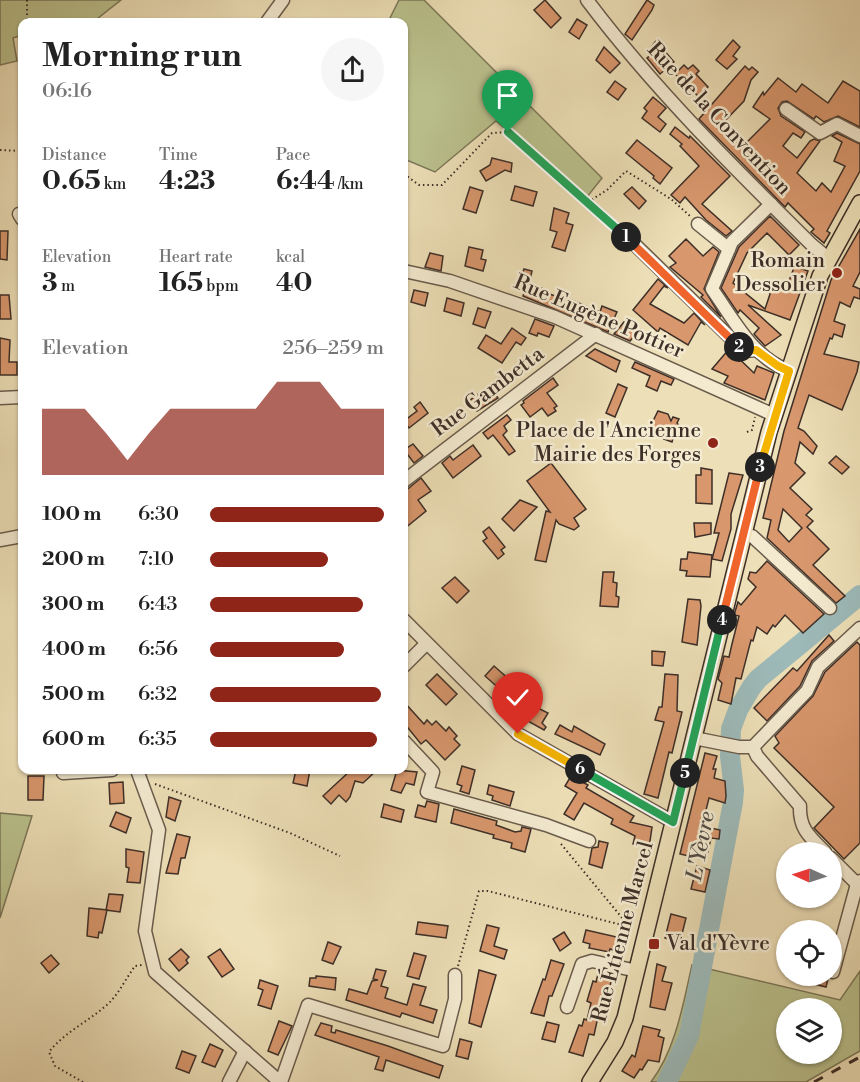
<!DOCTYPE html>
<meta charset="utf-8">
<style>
:root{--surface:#fff;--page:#f6f6f6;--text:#222;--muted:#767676;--accent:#8f2418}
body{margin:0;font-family:"Libre Bodoni",serif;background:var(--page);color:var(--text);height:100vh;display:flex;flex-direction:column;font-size:22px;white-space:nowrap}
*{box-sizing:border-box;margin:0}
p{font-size:20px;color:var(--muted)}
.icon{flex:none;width:33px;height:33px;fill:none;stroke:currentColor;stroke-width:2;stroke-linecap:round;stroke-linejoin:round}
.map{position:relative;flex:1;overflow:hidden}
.panel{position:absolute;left:18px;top:18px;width:390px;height:756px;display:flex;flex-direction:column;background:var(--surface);border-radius:12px;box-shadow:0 2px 4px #0004}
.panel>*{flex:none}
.needle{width:39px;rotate:273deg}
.fabs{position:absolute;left:776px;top:842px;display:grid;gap:12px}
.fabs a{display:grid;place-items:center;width:66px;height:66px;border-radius:50%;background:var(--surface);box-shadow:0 2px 4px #0004;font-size:30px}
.pin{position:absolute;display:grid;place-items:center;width:51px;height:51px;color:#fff;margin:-62px -26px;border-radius:50% 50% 50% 0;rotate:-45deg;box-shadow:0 0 6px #0007}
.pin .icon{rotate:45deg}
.km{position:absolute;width:30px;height:30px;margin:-15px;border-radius:50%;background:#222;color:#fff;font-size:16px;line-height:30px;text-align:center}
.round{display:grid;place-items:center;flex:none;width:63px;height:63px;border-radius:32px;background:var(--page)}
.head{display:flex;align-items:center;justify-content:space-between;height:102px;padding:0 24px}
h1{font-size:33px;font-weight:800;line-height:45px}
.stats{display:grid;grid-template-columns:repeat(3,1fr);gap:9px;height:102px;padding:6px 24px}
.stats div{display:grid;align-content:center}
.stats b{font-size:26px;font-weight:800}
.stats small{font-size:16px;font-weight:400}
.stats p{font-size:16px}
.chart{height:168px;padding:12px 24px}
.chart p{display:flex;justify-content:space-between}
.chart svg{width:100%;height:108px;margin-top:6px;fill:var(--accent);opacity:.7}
ul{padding:0 24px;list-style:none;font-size:20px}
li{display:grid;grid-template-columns:96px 72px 1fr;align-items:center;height:45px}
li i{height:15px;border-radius:8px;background:var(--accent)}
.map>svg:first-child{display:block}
.green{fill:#bac18d;stroke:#7c785a;stroke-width:1.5;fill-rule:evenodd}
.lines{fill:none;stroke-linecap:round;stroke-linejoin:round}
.river{stroke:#9dbab9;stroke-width:20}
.building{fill:#d8976d;stroke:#3d2f28;stroke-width:1.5;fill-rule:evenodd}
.minor-casing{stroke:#695b4c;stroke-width:15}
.major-casing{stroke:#3d2f28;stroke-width:18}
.path{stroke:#3d2f28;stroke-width:2;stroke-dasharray:1.5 3;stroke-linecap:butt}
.minor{stroke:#f3ead0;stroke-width:12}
.major{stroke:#eddfb7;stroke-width:15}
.rail{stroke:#3d2f28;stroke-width:3;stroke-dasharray:10 10;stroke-linecap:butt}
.split-1-casing{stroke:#fff;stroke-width:12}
.split-2-casing{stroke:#fff;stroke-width:12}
.split-3-casing{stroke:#fff;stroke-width:12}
.split-4-casing{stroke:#fff;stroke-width:12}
.split-5-casing{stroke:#fff;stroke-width:12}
.split-6-casing{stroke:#fff;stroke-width:12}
.split-7-casing{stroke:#fff;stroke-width:12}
.split-1{stroke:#22a559;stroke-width:8}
.split-2{stroke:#f0652b;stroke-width:8}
.split-3{stroke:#f5b400;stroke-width:8}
.split-4{stroke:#f0652b;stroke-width:8}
.split-5{stroke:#22a559;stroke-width:8}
.split-6{stroke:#22a559;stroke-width:8}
.split-7{stroke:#f5b400;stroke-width:8}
.poi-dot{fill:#8f2418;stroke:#f3ead0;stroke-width:2}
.labels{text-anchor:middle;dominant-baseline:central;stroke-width:5;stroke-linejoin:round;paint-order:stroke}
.street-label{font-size:21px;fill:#3d2f28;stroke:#f3ead0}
.poi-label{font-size:21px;fill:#3d2f28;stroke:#f3ead0;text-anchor:end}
.water-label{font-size:22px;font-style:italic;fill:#504b45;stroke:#f3ead0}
</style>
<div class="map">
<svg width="860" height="1082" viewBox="0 0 860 1082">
<rect width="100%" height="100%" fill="#eddfb7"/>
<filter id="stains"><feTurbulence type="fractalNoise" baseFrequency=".00333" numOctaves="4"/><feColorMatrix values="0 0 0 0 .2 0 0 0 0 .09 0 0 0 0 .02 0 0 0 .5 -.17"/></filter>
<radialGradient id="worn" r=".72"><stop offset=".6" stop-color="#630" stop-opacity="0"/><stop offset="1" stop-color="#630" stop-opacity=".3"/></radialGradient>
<g class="green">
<polygon points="0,0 121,0 93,22 22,22 22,35 13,38 17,61 0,65"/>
<polygon points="399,0 424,0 602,178 587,197 496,121 435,172 404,159 404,22 388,22"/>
<polygon points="0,813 32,816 0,918"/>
<path d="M692,965L840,1000L860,971V1051L806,1082H651C676,1049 683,1004 692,965ZM786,1008H831V1053H786Z"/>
</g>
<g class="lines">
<polyline class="river" points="667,1082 689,1036 733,802 734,790 730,756 731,729 738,710 751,688 758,679 860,595"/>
</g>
<g class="building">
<polygon points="545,0 561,18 551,28 534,10"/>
<polygon points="647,0 654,5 652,10 632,40 625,34"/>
<polygon points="577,19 587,25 579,39 569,32"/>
<polygon points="733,40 740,47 733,56 737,59 727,69 716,60"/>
<polygon points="656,41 674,62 660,74 647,58 651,55 648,51"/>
<polygon points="604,47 620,63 610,73 596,60"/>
<polygon points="684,65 688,69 693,65 699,71 696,74 708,87 698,96 675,74"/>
<polygon points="745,66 749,70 752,67 758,72 751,80 744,101 720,126 742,147 770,119 753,107 763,92 764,95 778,78 796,92 802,84 828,103 843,81 860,91 860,127 838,116 824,122 816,116 814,119 787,101 782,102 778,108 781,116 805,132 801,138 793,133 783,146 797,158 810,141 814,139 820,141 797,173 816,191 822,183 831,192 845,166 834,161 842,142 832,136 837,133 860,144 860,171 827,231 830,233 824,243 811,232 814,229 788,203 785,207 699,119"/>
<polygon points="615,81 626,89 618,100 607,92"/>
<polygon points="653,97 666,108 658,117 666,124 660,132 642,118 647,111 644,108"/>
<polygon points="675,127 689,138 690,136 730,176 702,204 732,231 726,236 706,220 685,197 680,203 671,195 699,166 680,146 682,144 670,134"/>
<polygon points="637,140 672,168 660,184 653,178 654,176 626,153"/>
<polygon points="492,158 512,163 511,172 505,170 486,181 480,171 490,165"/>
<polygon points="515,186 537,192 533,206 511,200"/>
<polygon points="470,187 483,191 476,213 463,209"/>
<polygon points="632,187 646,201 639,209 624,194"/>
<polygon points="554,208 569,213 566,223 573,225 565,251 552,247 557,232 550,230"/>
<polygon points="770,216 799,245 789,255 767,233 747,253 733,283 765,309 770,294 768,290 779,285 785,292 796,262 803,266 802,269 808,271 790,320 748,305 781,335 765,346 754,334 759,328 740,310 738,313 721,288 739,247"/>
<path d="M860,229V272L853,286L860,289V299L854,297L850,307L840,302L834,321L845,325L842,337L834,334L832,339L830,338L824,354L859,362L857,372L842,410L809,395L798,428L804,431L817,446L813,454L800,442L795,463L805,473L790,488L812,509L806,515L813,521L807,527L829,549L813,565L845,596L836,603L767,538L771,520L763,518L784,431L831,280ZM783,509L802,528L789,542L778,530Z"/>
<polygon points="0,231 8,231 7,260 0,259"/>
<polygon points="686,239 703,256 713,247 719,252 704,289 721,317 701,297 703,295 670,267 676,263 669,256"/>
<polygon points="469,247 483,250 481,259 486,260 483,271 465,266"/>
<polygon points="430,253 443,256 441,271 425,267"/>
<polygon points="524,269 532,271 529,283 548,291 547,293 566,300 567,298 600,312 602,306 617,312 608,332 523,296 526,286 519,283"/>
<polygon points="658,279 668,288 664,286 650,304 684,323 694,313 705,325 701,322 688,345 660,328 658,332 633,310"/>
<polygon points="414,290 428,293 425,306 411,302"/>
<polygon points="0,295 9,295 11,319 0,319"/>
<polygon points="447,298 464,303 461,316 444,311"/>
<polygon points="478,308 491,312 485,328 473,324"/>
<polygon points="535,319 554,326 549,337 538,333 537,336 529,333"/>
<polygon points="624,322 640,329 630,341 614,334"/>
<polygon points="512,328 526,338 521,345 516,342 502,363 478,348 486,335 501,344"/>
<polygon points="0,338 10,340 9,362 17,362 17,375 0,375"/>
<polygon points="595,349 620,361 616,372 586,356"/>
<polygon points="729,349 754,373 757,366 774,373 765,400 724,383 728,376 712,369"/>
<polygon points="635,362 674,379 671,385 661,381 657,391 646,386 650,376 632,368"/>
<polygon points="507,372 514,380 495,394 498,398 477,411 469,401"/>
<polygon points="553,378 558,385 547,393 557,406 554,408 556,411 548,416 542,408 530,417 521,405 524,403 523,401"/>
<polygon points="618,384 627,388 615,417 606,413"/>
<polygon points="420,402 428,413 409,428 404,421 417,411 414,407"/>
<polygon points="658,411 668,414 671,421 673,417 679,419 677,423 680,427 677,436 674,435 672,442 664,439 665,437 658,434 658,432 649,429"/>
<polygon points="507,415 511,420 504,426 507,431 503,435 515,451 509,455 493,435 488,439 483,433"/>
<polygon points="413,444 423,456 414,463 404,450"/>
<polygon points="473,445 481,456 453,478 442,463 450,456 453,460"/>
<polygon points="836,456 849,467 842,474 829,463"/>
<polygon points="551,463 586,509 574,518 579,526 574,530 559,524 556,520 546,562 535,560 546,511 550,512 527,481"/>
<polygon points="701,468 712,470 712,504 696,503 696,475 701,475"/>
<polygon points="729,473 743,475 731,514 731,529 722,561 712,559 719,533 714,533"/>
<polygon points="421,478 431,491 418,500 426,511 404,529 404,492"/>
<polygon points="520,500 537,507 514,531 502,519"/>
<polygon points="694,523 711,523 711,534 695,537"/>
<polygon points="489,527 505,547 501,550 504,554 498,559 483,541 487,538 483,532"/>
<polygon points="688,552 712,555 710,577 686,576 687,571 680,570 681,559 687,559"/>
<polygon points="767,561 824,614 803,633 785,615 775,627 773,625 767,634 757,627 753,641 751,640 741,679 736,678 731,704 718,700 722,683 718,679 724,656 729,657 732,644 739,616 734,615 738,602 741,605 756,587 748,579 750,572 756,573"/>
<polygon points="603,572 614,572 613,582 617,583 616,596 619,597 618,607 600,606"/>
<polygon points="455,577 469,591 457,603 442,588"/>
<polygon points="688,599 700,600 701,606 697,645 682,642"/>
<polygon points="829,635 834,641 812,661 800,686 767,721 754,708 793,668 797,671"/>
<polygon points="857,642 860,645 860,843 844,859 814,828 834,807 774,748 779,743 775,736 813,696 825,672"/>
<polygon points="652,651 665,652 663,666 652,665"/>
<polygon points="494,666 511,681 502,691 485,676"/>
<polygon points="437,674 457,694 446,705 426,685"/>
<polygon points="665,674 678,675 677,711 682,712 672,753 669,752 658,798 644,794 664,722 655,720 659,707 662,707"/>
<polygon points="509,690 533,713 536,707 548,713 542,723 546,727 544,730 517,715 508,705 501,697"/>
<polygon points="404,702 424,724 427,720 432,725 436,721 446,731 449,727 457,736 454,739 460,745 445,760 426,740 421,744 404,723"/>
<polygon points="560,725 572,732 574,726 605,744 600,755 555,734"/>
<polygon points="705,753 717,756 713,769 716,769 714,778 725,781 726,796 725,803 709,798 702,826 720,830 719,839 711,838 706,860 680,854"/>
<polygon points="462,766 475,770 469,794 460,791 462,786 457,784"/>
<polygon points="296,770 310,770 307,786 293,783"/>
<polygon points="351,770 377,770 363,783 355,781 350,797 346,802 339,795 331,804 323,796"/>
<polygon points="397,770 417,772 414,785 406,783 401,793 391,790"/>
<polygon points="28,776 44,776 43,800 28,800"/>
<polygon points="571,776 588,785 586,788 634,816 630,822 652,827 649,848 633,844 635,836 611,824 613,819 584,803 574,820 564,814 577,793 565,786"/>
<polygon points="123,782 124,803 110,804 109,783"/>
<polygon points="489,785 514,792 510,806 492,800 493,796 487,794"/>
<polygon points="169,797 181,801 175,821 166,817"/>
<polygon points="427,801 439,804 436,822 415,817 418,805 425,807"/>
<polygon points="384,804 404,810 401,822 381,817"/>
<polygon points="454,809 497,821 496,825 515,832 521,831 522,827 531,829 525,852 511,848 512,843 493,838 494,835 451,823"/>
<polygon points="116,812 131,818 126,833 110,826"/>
<polygon points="177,834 190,837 185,858 181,858 178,874 166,873"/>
<polygon points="599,841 608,843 602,868 589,864 592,848 598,847"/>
<polygon points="126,849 144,852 140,883 127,882 129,868 126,867"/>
<polygon points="697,866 710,870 705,892 691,889"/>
<polygon points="109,894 123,895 120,912 106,910"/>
<polygon points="89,908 107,910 102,933 99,932 98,938 87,936"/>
<polygon points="671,914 686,918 680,942 665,938"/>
<polygon points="418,922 448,926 446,938 416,934"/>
<polygon points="487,925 499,928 494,946 507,950 504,959 480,951"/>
<polygon points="586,930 621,938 617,951 610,949 609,952 589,948 590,944 583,942"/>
<polygon points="564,932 571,943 560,951 553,939"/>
<polygon points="328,942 341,947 333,964 322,960"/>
<polygon points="181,949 189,957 186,960 188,963 179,971 169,959"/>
<polygon points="220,949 234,969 222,977 208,957"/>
<polygon points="414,953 426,956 419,979 407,976"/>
<polygon points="51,955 59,964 49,973 41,963"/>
<polygon points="551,960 564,964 552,996 549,996 544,1016 531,1013 543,979 545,980"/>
<polygon points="657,964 666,967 662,981 672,983 665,1010 650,1007"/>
<polygon points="376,969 386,971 381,986 388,988 385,998 407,1005 413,984 426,987 420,1005 437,1010 433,1023 402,1013 400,1017 346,1000 349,989 367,994 372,981 378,980 373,979"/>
<polygon points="479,970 496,975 481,1027 469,1023"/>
<polygon points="598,974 612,978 603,1013 599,1012 594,1035 589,1034 583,1056 569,1052 579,1025 582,1026 584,1019 587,1020 591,1003 587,1001 593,981 596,982"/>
<polygon points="792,975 825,975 828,979 826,987 791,978"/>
<polygon points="316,976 336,978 335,990 309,986 310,978 316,978"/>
<polygon points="260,980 278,986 271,1009 258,1005 263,990 258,988"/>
<polygon points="279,1021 292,1026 278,1055 268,1051"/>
<polygon points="547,1022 559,1025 555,1042 542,1039"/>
<polygon points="321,1023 332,1026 331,1032 335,1033 336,1030 388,1046 443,1066 439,1078 386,1060 383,1071 375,1069 379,1057 315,1035"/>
<polygon points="643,1026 660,1030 658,1036 664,1038 659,1062 648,1060 642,1070 640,1069 634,1078 622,1071 632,1055 635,1057"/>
<polygon points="460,1039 472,1042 468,1059 456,1056"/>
<polygon points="210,1044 223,1050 215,1067 202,1062"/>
<polygon points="182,1051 196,1056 189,1073 176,1068"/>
</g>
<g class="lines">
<defs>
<g id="minor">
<path d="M587,0C654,89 733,167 812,245L829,259"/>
<polyline points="267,22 283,0"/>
<polyline points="786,109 820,133 837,124 860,136"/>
<path d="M771,204L732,242L712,289C734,320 752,357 789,371"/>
<polyline points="19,214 22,219"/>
<polyline points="698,224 729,249"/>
<polyline points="622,232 744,351 756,350"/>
<polyline points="404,271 450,281 555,317 774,415"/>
<polyline points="0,398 22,397"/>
<polyline points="404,481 596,334"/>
<polyline points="743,534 752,536 830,608"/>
<polyline points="0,540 22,536"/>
<polyline points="404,620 518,734 673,822"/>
<polyline points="404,666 426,644"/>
<polyline points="694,738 739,747 753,747 807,691 818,667 860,628"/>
<polyline points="404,741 433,772 427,792 546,825 589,841"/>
<path d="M753,747L757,756L800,806C799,829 810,837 825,852"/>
<polyline points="137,770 159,830 145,931 155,972 280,1082"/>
<polyline points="63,773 112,770"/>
<polyline points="831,858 857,884"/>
<polyline points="833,972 857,884 860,881"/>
<polyline points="567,1007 582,964 592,961 637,971"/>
<polyline points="229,1082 245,1051"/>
<polyline points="281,1082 308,1005 443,1046 455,999 455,975"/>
</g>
<polyline id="major" points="590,1082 615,1042 625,1018 769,432 820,276 860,203"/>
</defs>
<use href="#minor" class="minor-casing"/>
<use href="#major" class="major-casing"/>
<g class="path">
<polyline points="27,0 27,22"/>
<polyline points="0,150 22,151"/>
<polyline points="404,174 419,185 442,185 492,133 508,132 614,225"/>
<polyline points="588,202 607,190 626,171 671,199 691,217"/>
<polyline points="747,432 752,430 755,417"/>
<polyline points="155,784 290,833 340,856"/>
<polyline points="561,844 628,925"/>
<polyline points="458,966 479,891 488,891 634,928"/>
<path d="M83,1082L55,1066L49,1052C65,1031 92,1020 111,1001C120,991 127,977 135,966L142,965"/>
</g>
<use href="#minor" class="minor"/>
<use href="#major" class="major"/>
<polyline class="rail" points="814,1082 860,1057"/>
</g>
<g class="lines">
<defs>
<polyline id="split-1" points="508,132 626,237"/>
<polyline id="split-2" points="626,237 739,347"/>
<polyline id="split-3" points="739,347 744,351 756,350 778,366 789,371 760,467"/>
<polyline id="split-4" points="722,620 760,467"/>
<polyline id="split-5" points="685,773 722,620"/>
<polyline id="split-6" points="580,769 673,822 685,773"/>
<polyline id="split-7" points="518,734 580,769"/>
</defs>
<use href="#split-1" class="split-1-casing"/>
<use href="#split-2" class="split-2-casing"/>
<use href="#split-3" class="split-3-casing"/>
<use href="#split-4" class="split-4-casing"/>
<use href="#split-5" class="split-5-casing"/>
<use href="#split-6" class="split-6-casing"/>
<use href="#split-7" class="split-7-casing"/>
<use href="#split-1" class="split-1"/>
<use href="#split-2" class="split-2"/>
<use href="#split-3" class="split-3"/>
<use href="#split-4" class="split-4"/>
<use href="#split-5" class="split-5"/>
<use href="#split-6" class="split-6"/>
<use href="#split-7" class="split-7"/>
</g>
<g class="poi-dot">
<circle cx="837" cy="273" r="6"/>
<circle cx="713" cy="443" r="6"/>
<rect x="648" y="938" width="12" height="12" rx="3"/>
</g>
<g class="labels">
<g class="street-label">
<text transform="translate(719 119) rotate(47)">Rue de la Convention</text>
<text transform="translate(599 317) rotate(23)">Rue Eugène Pottier</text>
<text transform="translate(488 392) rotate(-37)">Rue Gambetta</text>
<text transform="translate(623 932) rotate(-75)">Rue Étienne Marcel</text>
</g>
<g class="poi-label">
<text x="825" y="261">Romain<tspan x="825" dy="24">Dessolier</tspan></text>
<text x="701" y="431">Place de l'Ancienne<tspan x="701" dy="24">Mairie des Forges</tspan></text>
<text x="666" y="944" text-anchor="start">Val d'Yèvre</text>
</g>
<g class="water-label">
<text transform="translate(701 846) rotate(-79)">L'Yèvre</text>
</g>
</g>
<rect width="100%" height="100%" filter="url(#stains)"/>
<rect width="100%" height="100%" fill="url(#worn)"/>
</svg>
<div class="fabs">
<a><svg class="needle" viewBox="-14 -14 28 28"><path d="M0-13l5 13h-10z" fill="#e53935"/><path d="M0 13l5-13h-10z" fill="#767676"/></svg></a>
<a><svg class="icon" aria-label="locate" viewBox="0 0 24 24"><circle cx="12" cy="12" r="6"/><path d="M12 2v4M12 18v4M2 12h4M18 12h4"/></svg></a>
<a><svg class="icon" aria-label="layers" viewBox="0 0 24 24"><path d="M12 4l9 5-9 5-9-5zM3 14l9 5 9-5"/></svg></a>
</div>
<div class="pin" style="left:508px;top:132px;background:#1e9e55"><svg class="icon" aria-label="arrive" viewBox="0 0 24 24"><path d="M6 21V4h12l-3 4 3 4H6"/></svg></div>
<div class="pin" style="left:518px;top:734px;background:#d93025"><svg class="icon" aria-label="check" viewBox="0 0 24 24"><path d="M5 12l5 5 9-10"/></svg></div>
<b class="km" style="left:626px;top:237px">1</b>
<b class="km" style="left:739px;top:347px">2</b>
<b class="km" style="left:760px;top:467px">3</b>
<b class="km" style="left:722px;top:620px">4</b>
<b class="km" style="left:685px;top:773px">5</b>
<b class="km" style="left:580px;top:769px">6</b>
<section class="panel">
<div class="head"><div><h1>Morning run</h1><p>06:16</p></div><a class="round"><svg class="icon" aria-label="share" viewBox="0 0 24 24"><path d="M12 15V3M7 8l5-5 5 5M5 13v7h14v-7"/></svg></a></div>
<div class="stats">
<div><p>Distance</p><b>0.65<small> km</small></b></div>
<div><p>Time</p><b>4:23</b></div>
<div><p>Pace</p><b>6:44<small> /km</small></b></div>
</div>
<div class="stats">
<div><p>Elevation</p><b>3<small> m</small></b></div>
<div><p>Heart rate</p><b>165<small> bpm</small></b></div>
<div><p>kcal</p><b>40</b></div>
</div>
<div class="chart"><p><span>Elevation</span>256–259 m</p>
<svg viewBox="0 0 160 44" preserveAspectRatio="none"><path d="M0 44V17L10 17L20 17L30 27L40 38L50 27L60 17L70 17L80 17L90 17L100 17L110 6L120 6L130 6L140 17L150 17L160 17V44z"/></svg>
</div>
<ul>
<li><b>100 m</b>6:30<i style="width:100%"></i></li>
<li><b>200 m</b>7:10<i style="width:68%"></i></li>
<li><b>300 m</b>6:43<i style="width:88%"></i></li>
<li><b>400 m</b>6:56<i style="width:77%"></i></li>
<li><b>500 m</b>6:32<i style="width:98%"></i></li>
<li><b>600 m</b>6:35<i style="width:96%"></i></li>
</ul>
</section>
</div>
